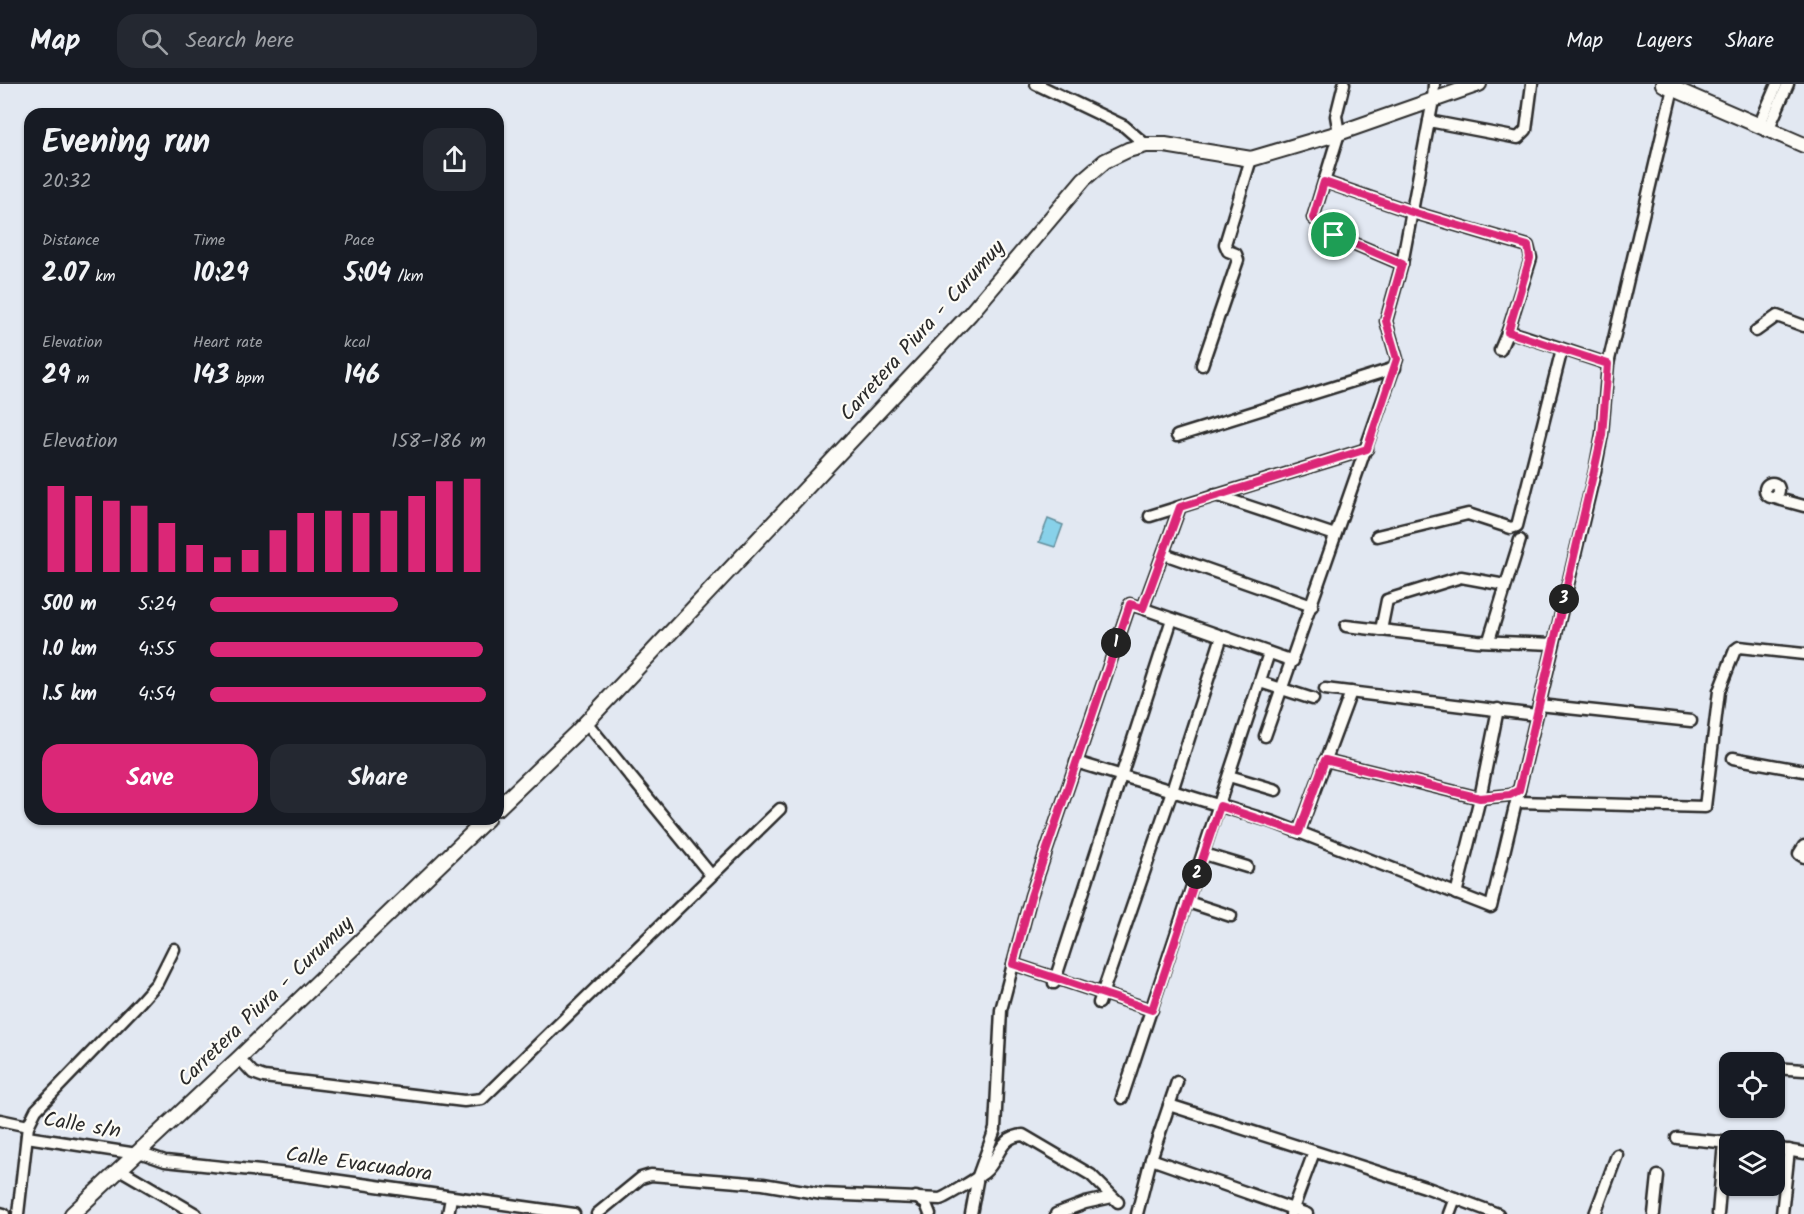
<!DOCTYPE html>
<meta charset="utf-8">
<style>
:root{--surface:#171b24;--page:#242831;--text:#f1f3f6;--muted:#9ea1a6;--line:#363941;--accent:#db2777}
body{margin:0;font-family:Kalam,sans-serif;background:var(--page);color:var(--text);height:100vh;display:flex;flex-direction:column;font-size:22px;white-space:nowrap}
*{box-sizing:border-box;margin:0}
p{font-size:20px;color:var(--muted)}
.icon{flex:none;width:33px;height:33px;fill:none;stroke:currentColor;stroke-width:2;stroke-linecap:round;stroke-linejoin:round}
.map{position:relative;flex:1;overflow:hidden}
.sheet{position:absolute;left:24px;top:24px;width:480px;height:717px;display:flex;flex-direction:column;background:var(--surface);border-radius:18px;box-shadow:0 2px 4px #0004}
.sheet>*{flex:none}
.fabs{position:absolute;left:1719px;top:968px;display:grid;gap:12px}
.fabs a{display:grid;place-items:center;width:66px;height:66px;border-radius:12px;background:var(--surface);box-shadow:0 2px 4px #0004;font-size:30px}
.pin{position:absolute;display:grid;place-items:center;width:51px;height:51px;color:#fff;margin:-26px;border:3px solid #fff;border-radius:50%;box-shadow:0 2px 6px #0007}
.km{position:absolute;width:30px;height:30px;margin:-15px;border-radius:50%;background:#222;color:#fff;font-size:16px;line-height:30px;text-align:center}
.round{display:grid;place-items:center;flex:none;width:63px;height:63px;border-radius:18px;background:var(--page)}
.headline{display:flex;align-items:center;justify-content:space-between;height:102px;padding:0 18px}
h1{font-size:33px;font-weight:600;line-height:45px}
.stats{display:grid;grid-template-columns:repeat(3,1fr);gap:9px;height:102px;padding:6px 18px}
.stats div{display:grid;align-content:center}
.stats b{font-size:26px;font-weight:600}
.stats small{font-size:16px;font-weight:400}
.stats p{font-size:16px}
.chart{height:168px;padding:12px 18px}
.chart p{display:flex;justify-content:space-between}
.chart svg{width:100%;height:108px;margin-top:6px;stroke:var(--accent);stroke-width:6}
.primary-button{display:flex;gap:12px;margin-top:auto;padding:12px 18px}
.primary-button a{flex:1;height:69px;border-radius:18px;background:var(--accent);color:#fff;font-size:24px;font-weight:600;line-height:69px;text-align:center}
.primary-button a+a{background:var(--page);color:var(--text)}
ul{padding:0 18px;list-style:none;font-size:20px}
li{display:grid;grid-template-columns:96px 72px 1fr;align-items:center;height:45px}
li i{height:15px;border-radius:8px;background:var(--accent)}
header{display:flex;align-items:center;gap:36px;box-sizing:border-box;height:84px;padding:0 30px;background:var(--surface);border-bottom:2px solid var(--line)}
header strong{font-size:28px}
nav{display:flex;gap:33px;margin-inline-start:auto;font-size:21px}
.search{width:420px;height:54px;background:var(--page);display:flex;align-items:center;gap:15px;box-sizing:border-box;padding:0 21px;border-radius:18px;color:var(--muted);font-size:22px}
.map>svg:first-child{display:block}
.water{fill:#88d1e9;stroke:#638f9d;stroke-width:1.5}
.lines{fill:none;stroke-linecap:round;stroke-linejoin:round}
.street-casing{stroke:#2b2b2b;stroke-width:15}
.secondary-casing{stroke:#2b2b2b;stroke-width:18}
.street{stroke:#fdfcf7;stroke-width:10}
.secondary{stroke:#fdfcf7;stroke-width:14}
.route-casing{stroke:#fff;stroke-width:12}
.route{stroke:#db2777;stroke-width:8}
.labels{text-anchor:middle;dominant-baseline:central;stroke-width:4.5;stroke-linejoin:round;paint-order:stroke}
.street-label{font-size:21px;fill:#2b2b2b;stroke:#fdfcf7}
</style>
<header>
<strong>Map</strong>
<div class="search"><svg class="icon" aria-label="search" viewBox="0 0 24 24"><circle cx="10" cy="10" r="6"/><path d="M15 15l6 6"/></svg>Search here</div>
<nav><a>Map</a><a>Layers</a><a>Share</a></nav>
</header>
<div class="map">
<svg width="1804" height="1130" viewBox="0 0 1804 1130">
<rect width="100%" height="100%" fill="#e2e8f2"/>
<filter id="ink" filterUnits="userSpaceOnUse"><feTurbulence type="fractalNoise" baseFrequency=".0167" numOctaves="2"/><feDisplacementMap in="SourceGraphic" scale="12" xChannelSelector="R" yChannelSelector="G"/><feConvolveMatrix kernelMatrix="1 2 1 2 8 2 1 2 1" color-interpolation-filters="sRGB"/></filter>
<g filter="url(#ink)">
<polygon class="water" points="1048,435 1063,441 1055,463 1039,458"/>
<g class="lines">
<defs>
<g id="street">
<polyline points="1036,0 1124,42 1146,61"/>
<polyline points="1344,0 1336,32 1339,49 1313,134 1334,151 1402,180"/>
<polyline points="1429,37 1518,54 1526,46 1532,0"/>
<polyline points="1759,42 1777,0"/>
<polyline points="1768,46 1788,0"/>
<polyline points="1325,98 1412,128 1528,162 1531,174 1508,247"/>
<polyline points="1756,247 1777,232 1804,242"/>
<polyline points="1500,266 1508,247 1608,280"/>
<polyline points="1202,281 1238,176 1236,170 1228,167 1225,160 1251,75"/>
<polyline points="1177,352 1395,284"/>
<circle cx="1772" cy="406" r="7"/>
<polyline points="1215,411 1335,451"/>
<polyline points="1771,413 1804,422"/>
<polyline points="1150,432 1367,365"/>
<polyline points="1377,452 1468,430 1511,444 1517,442 1562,265"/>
<polyline points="1164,470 1312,522"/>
<polyline points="1143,524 1180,423"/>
<polyline points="1346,542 1477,557 1553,560"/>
<polyline points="1381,546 1387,516 1461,493 1505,501"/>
<polyline points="1489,556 1520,456"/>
<polyline points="1260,598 1313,615"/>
<polyline points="1325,605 1536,631"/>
<polyline points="1539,621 1691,637"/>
<polyline points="586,638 711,791"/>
<polyline points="1265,652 1397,275 1386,237 1402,180 1433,16 1434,0"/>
<polyline points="1733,674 1804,687"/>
<polyline points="1325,676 1480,714 1511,711 1519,706"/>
<polyline points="1076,678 1172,707 1222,552"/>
<polyline points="1229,692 1276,706"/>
<polyline points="1516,718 1705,723 1719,607 1735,566 1739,563 1804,570"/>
<polyline points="1299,748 1351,608"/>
<polyline points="1804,762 1799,770 1804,773"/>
<polyline points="1204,770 1247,783"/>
<polyline points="1456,810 1480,714 1498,625"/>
<polyline points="1188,818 1231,832"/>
<polyline points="1013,880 1152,926"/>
<polyline points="1054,899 1172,535"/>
<polyline points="1099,919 1172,707 1273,738 1491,823 1595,387 1602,350 1608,280 1673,4"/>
<polyline points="239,974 253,989 264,993 464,1017 482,1015 780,725"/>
<polyline points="1774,984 1804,986"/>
<polyline points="1122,1014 1269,569"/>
<polyline points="1169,1021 1425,1103 1498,1130"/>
<polyline points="0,1036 28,1042"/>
<polyline points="27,1053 137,1070"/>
<polyline points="1677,1054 1730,1059"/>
<polyline points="1774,1064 1804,1069"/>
<polyline points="139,1068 165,1077 298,1091 574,1130"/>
<polyline points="1151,1075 1307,1130"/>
<polyline points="121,1086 196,1130"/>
<polyline points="916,1113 926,1120 930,1130"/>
<polyline points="0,1129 4,1130"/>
<polyline points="18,1130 28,1042 36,1026 141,917 157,899 174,865"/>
<polyline points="448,1130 451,1114"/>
<path d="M597,1130L641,1094L651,1091L763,1100L822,1110L940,1115C946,1113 979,1093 985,1088C1000,1075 999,1052 1023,1051L1091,1091L1118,1118"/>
<polyline points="971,1130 978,1092 995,1045 1001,926 1031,812 1130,520 1293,577"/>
<polyline points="1056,1130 1085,1119 1112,1113"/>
<polyline points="1137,1130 1151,1075 1177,998"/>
<polyline points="1291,1130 1314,1068"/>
<polyline points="1449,1130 1455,1114"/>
<polyline points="1595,1130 1617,1071"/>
<polyline points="1654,1130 1658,1092"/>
<polyline points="1718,1130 1724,1058"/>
<polyline points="1782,1130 1789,1066"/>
</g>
<g id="secondary">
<polyline points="1663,0 1804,61"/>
<polyline points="498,724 577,648 970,230 1084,95 1105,77 1128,66 1146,61 1165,61 1251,75 1339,49 1479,0"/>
<polyline points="72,1130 239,974 487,735"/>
</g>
</defs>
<use href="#street" class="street-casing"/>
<use href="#secondary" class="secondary-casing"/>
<use href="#street" class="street"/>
<use href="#secondary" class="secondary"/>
</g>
</g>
<g class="lines" filter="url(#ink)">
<defs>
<polygon id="route" points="1324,98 1412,128 1528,162 1530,174 1508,248 1608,280 1602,351 1594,387 1519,706 1510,711 1480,714 1325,676 1299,748 1220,722 1152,926 1013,880 1031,812 1130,520 1143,524 1180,423 1367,365 1397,275 1386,237 1402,180 1334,151 1313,134"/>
</defs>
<use href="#route" class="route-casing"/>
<use href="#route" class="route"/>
</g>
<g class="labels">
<g class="street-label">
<text transform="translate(923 247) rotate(-48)">Carretera Piura - Curumuy</text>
<text transform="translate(266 918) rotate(-44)">Carretera Piura - Curumuy</text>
<text transform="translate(82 1042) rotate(9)">Calle s/n</text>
<text transform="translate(359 1081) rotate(8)">Calle Evacuadora</text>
</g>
</g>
</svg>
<div class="fabs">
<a><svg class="icon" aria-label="locate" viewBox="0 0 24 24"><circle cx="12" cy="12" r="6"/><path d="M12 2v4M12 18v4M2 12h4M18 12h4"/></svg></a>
<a><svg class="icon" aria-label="layers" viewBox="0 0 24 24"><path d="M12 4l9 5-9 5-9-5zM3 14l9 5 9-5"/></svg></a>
</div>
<div class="pin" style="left:1334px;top:151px;background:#1e9e55"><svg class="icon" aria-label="arrive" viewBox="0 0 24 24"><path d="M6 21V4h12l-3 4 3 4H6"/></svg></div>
<b class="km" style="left:1116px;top:559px">1</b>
<b class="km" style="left:1197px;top:790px">2</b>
<b class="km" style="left:1564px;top:515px">3</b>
<section class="sheet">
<div class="headline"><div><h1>Evening run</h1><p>20:32</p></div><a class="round"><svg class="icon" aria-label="share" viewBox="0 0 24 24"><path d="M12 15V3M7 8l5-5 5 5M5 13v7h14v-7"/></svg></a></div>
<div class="stats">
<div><p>Distance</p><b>2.07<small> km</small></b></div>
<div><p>Time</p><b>10:29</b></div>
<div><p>Pace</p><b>5:04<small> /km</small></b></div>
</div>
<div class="stats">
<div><p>Elevation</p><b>29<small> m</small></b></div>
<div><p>Heart rate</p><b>143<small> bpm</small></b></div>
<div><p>kcal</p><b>146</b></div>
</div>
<div class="chart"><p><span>Elevation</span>158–186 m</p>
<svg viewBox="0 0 160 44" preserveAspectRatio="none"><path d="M5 44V9M15 44V13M25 44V15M35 44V17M45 44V24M55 44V33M65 44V38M75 44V35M85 44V27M95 44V20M105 44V19M115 44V20M125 44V19M135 44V13M145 44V7M155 44V6"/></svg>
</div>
<ul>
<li><b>500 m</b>5:24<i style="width:68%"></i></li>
<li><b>1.0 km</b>4:55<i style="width:99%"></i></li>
<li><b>1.5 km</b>4:54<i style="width:100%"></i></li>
</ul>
<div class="primary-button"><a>Save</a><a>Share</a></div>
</section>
</div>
